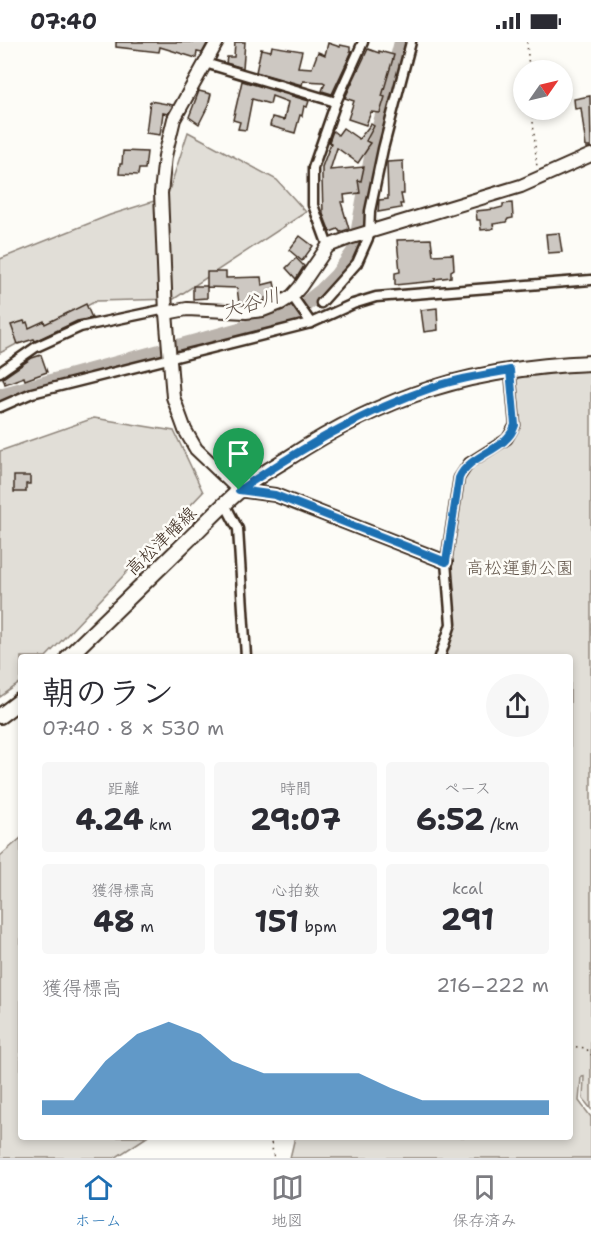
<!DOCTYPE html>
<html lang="ja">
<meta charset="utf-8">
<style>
:root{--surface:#fff;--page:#f7f7f7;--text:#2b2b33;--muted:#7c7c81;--line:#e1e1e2;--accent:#1f6fb2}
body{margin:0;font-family:"Shantell Sans","Klee One",sans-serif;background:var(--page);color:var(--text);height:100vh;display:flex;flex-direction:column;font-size:22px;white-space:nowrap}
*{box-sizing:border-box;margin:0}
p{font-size:20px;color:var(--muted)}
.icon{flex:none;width:33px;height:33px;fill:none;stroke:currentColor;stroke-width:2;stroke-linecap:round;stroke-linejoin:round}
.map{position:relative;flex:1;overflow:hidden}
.drawer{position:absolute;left:18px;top:612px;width:555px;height:486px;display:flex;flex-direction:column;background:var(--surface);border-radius:6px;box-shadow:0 3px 9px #0003}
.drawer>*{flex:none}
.needle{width:39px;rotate:56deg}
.tools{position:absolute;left:513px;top:18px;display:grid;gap:12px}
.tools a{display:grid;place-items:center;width:60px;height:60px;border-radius:50%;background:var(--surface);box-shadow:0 3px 9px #0003;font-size:30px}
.pin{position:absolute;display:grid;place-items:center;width:51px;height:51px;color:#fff;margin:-62px -26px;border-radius:50% 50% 50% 0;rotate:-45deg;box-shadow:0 0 6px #0007}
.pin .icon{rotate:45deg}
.round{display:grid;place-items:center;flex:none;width:63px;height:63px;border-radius:32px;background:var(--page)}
.summary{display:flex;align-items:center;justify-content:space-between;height:102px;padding:0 24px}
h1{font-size:33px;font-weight:700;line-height:45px}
.figures{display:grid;grid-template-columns:repeat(3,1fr);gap:9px;height:102px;padding:6px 24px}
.figures div{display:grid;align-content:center;border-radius:6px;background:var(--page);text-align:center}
.figures b{font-size:30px;font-weight:700}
.figures small{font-size:16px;font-weight:400}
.figures p{font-size:16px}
.chart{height:168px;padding:12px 24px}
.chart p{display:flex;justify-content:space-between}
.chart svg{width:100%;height:108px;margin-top:6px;fill:var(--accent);opacity:.7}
.status{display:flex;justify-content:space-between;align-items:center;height:42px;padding:0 30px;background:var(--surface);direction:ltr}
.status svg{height:16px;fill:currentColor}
.menu{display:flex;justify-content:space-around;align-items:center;height:84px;border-top:2px solid var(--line);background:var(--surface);font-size:16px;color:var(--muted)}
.menu a{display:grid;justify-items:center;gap:3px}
.menu .selected{color:var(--accent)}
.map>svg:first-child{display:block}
.green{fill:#e1ded7;stroke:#8e847a;stroke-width:1.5}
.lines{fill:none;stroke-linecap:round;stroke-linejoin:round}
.river{stroke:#bbb4ad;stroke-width:16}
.building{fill:#cdc8c2;stroke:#3b2a1e;stroke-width:1.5}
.street-casing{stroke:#3b2a1e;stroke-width:13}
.secondary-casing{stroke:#3b2a1e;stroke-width:16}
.primary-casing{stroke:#3b2a1e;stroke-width:18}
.path{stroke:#3b2a1e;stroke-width:1.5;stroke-dasharray:1.5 4.5;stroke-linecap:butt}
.street{stroke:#fdfcf7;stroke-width:8}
.secondary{stroke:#fdfcf7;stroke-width:12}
.primary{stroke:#fdfcf7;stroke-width:14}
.route-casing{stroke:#fff;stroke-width:12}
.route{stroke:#1f6fb2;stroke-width:8}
.labels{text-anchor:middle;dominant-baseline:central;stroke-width:5;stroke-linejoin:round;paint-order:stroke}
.street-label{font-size:18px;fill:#3b2a1e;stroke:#fdfcf7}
.park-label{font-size:18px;fill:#64574c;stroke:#fdfcf7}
.water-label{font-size:20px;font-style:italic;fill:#615349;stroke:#fdfcf7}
</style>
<div class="status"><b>07:40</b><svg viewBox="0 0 49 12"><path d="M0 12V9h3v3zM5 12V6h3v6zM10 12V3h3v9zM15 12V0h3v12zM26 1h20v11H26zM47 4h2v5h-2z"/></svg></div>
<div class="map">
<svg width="591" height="1116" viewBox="0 0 591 1116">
<rect width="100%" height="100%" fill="#fdfcf7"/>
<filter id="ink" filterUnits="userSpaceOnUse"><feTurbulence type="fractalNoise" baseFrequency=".0167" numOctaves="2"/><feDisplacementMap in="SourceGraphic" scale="12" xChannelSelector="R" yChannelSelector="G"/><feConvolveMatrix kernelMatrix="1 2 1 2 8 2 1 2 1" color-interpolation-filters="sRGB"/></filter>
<g filter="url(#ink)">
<g class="green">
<polygon points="188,90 277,138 306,170 174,257 96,259 0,311 0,217 110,173 167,155"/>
<polygon points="567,329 591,329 591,1067 583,1057 584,1034 581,1036 579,1059 591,1075 591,1116 290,1116 295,1095 570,1095 570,615 445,615 455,583 448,528 461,436 470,423 506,402 518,386 513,334"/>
<polygon points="94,376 174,389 203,450 46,615 21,615 21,640 0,655 0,409"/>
<polygon points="21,796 21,1095 147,1095 115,1116 0,1116 0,814"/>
</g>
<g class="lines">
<polyline class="river" points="0,354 290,274 322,249 337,234 355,209 372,115 402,0"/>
</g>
<g class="building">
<polygon points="116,0 208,0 202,11 197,10 196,16 160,5 159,10 116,5"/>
<polygon points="235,0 245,0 243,26 226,21 227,15 234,15"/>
<polygon points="328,1 340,5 340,3 350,5 350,9 352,9 332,52 322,49 325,41 323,40 303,39 302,43 256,30 261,7 271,9 272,4 302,9 298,25 312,26 318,10 325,13"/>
<polygon points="368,7 379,11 379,9 394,13 382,54 385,55 380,71 371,70 366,83 348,77 354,59 345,56"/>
<polygon points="242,39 309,59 307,65 304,64 302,74 300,73 295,91 270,84 272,75 284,78 288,60 272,54 270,62 252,57 246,88 238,87 240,80 233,78"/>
<polygon points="199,49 211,52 208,64 199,82 189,75"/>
<polygon points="590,54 591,105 586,105 581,66 575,67 574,57"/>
<polygon points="150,59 173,63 168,72 163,71 160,93 146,91"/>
<polygon points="371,82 374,84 366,99 370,101 367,105 368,106 358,121 337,106 330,128 364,125 361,139 358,138 360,151 344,153 345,160 341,160 349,187 340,190 338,187 330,190 323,172 322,137 322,125 331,101 329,100 333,89 338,93 343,86 359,97"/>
<polygon points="123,109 147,110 145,127 139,127 138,133 119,132 120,122 122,122"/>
<polygon points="403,119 404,152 401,152 403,162 400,162 401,166 378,170 379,158 388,157 387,120"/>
<polygon points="512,161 513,176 508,177 506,180 493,182 494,186 491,187 481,188 480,178 477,178 476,169 495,167 503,165 503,162"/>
<polygon points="559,191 562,210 548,211 546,192"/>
<polygon points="300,194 313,204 302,219 289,208"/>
<polygon points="431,197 433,213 453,212 454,227 451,229 451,235 435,237 435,239 395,243 395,231 400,230 397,198"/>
<polygon points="296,216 304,224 296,237 286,226"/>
<polygon points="207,230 226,230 226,236 261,235 262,243 274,240 277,254 265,256 266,258 261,260 239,261 237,246 207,245 207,256 193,257 193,244 207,244"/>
<polygon points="86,262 92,276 77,279 35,299 34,297 18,302 11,283 24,279 25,281 27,280 29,286 44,279 45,282"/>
<polygon points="437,266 438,288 424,290 421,268"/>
<polygon points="41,313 47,330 25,338 24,335 5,342 3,336 32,316"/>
<polygon points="14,434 30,434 30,442 26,442 26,450 14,450"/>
</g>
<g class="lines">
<defs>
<g id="street">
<polyline points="205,21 336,60"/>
<polyline points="328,204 313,163 313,126 336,60 363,0"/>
<polyline points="292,254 311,281 353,262 376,255 591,238"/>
<polyline points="321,261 357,221 369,194 370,169 383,107 411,0"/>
<polyline points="0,330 36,305 80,285 166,267"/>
<polyline points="0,365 32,351 311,281"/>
<polyline points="225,462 238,487 246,615"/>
<polyline points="440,615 451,582 446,520 459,436 469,421 507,397 515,383 510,328"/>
</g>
<g id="secondary">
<polyline points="217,0 174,77 165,114 161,151 166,271 173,355 185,388 196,407 239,448 275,453 446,520"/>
<polyline points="166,271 187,267 246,270 263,268 281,261 292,254 300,245 328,204 352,195 521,144 591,113"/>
</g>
<g id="primary">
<path d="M68,615C106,578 144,541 182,504C201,486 218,467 238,450C252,437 271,427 287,417C386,352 473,326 591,321"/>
<polyline points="0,674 21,658"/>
</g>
</defs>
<use href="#street" class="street-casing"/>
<use href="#secondary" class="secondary-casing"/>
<use href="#primary" class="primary-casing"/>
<g class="path">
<polyline points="527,0 529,28"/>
<polyline points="532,68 537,126"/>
<polyline points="570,1004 586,1006 591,1013"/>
<polyline points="270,1095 274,1116"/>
</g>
<use href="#street" class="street"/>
<use href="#secondary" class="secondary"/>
<use href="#primary" class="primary"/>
</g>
</g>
<g class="lines" filter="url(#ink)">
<defs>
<path id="route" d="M510,328L515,383C507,409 470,411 459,436L446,520L275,453L239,448C301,407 363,369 434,345C459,336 485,333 510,328Z"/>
</defs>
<use href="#route" class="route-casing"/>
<use href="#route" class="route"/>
</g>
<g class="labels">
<g class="street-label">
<text transform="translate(161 499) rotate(-44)">高松津幡線</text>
</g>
<g class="park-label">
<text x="520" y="526">高松運動公園</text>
</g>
<g class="water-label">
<text transform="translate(251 261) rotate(-17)">大谷川</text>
</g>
</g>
</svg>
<div class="tools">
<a><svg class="needle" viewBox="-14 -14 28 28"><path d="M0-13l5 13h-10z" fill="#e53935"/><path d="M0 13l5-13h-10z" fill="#7c7c81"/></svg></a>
</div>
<div class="pin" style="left:239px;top:448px;background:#1e9e55"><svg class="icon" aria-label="arrive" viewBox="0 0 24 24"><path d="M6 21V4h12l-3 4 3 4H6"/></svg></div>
<section class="drawer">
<div class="summary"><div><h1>朝のラン</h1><p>07:40 · 8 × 530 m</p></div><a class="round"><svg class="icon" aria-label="share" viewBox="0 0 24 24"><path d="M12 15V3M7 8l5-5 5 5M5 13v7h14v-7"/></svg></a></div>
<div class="figures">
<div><p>距離</p><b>4.24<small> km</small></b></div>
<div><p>時間</p><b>29:07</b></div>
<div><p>ペース</p><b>6:52<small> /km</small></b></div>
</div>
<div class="figures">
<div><p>獲得標高</p><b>48<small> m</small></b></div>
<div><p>心拍数</p><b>151<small> bpm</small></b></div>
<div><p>kcal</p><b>291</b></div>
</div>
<div class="chart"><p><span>獲得標高</span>216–222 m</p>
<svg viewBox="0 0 160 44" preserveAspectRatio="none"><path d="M0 44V38L10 38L20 22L30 11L40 6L50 11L60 22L70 27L80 27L90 27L100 27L110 33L120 38L130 38L140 38L150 38L160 38V44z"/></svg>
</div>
</section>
</div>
<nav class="menu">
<a class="selected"><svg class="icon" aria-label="home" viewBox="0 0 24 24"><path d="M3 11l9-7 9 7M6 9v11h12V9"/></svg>ホーム</a>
<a><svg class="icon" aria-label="map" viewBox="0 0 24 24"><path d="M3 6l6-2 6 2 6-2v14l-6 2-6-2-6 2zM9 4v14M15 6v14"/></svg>地図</a>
<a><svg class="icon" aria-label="saved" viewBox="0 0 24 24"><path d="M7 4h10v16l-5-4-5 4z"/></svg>保存済み</a>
</nav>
